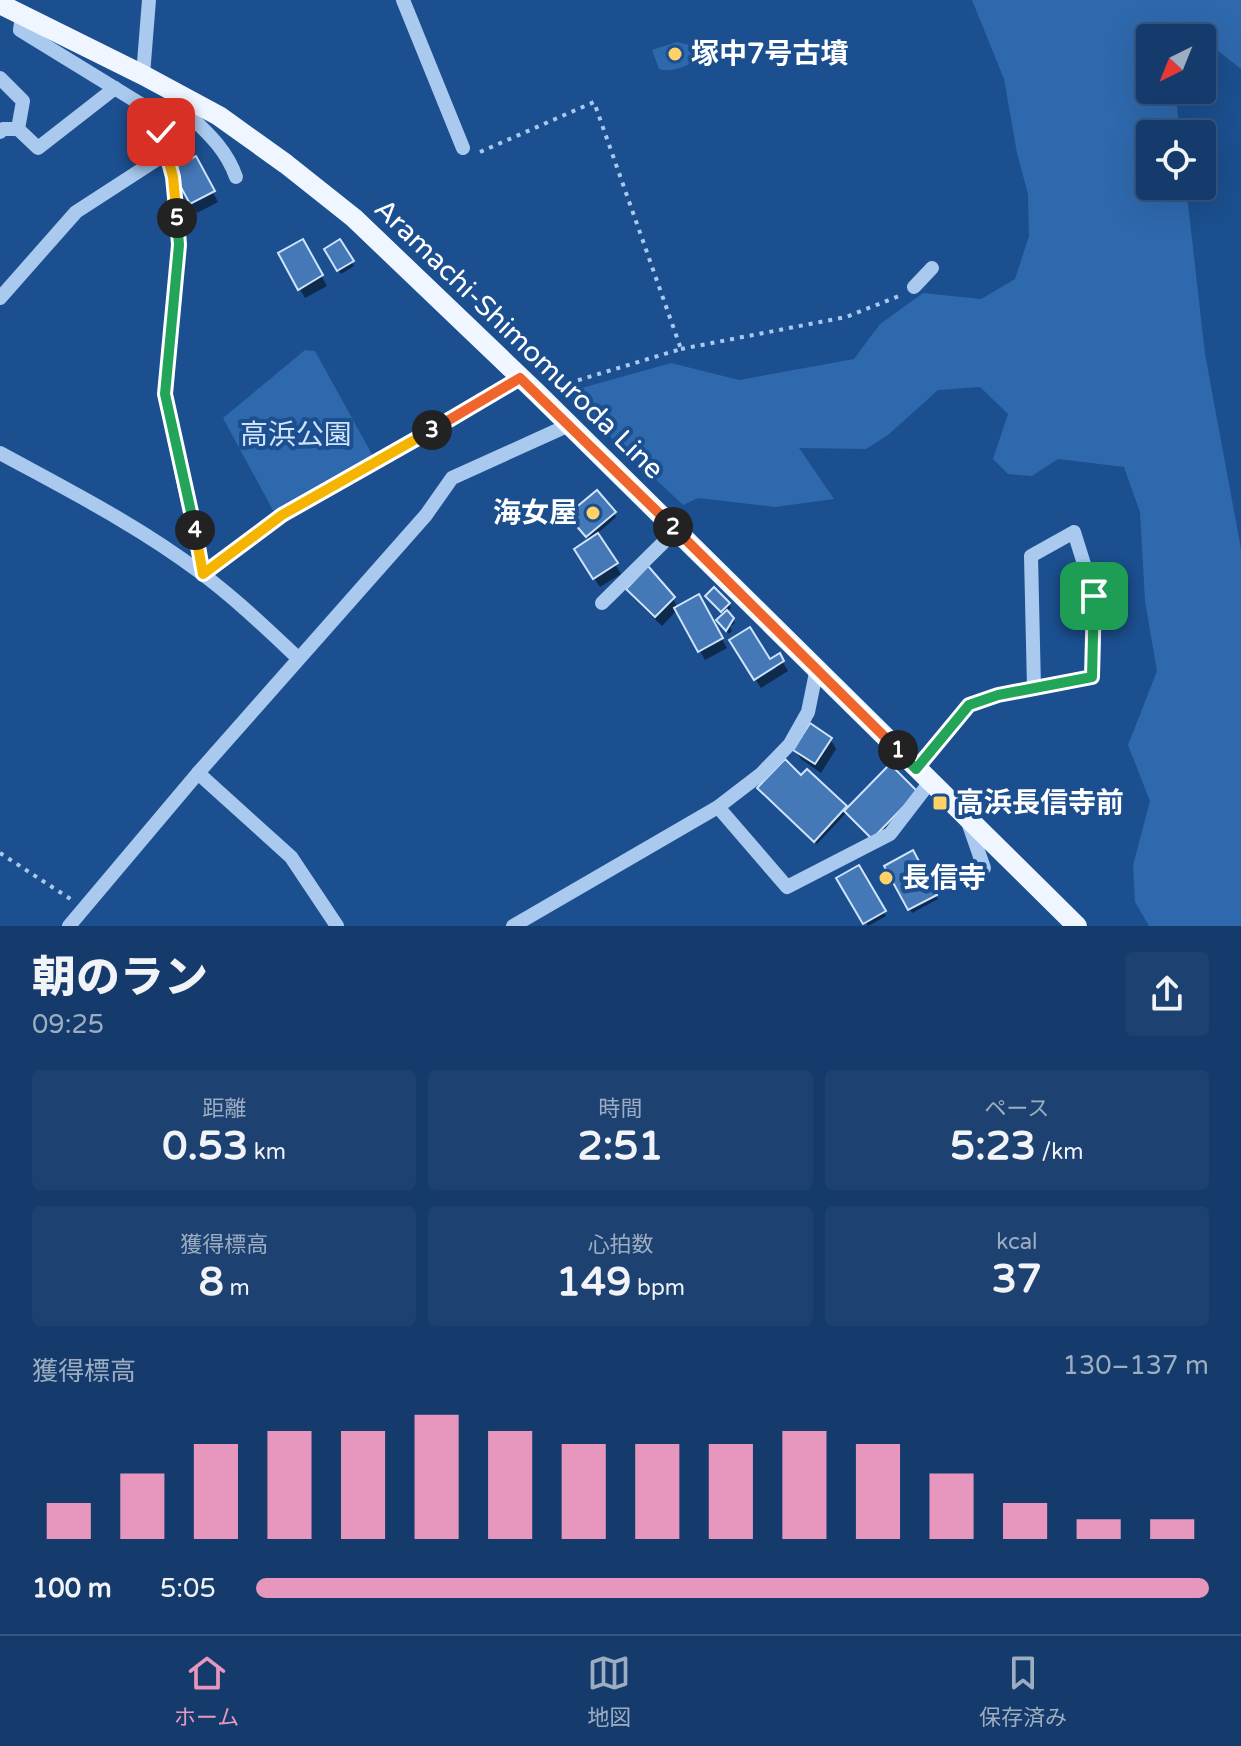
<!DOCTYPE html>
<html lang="ja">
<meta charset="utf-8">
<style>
:root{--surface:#143b6b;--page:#1d4271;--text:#f1f3f6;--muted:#9dadc1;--line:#33557e;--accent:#e797bd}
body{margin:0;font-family:"Varela Round","Noto Sans JP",sans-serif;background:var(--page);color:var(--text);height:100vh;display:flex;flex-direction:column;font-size:30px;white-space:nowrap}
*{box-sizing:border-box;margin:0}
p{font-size:26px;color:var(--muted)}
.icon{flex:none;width:44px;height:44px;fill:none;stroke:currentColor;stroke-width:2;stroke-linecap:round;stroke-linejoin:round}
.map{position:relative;height:926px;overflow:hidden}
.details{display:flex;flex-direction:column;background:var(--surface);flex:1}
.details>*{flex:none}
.needle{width:52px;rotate:223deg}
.controls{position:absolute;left:1136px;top:24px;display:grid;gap:16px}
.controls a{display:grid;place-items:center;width:80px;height:80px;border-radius:8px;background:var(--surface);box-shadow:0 8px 32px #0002,0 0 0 2px var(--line);font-size:40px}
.pin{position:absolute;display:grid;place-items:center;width:68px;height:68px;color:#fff;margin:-34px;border-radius:16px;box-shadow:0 4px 12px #0006}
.km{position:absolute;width:40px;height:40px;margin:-20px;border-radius:50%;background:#222;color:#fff;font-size:22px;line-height:40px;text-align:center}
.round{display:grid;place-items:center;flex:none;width:84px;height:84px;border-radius:8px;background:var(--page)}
.head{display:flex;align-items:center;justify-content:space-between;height:136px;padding:0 32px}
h1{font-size:44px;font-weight:800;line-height:60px}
.metrics{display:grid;grid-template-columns:repeat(3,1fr);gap:12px;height:136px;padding:8px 32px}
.metrics div{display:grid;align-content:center;border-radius:8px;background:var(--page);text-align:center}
.metrics b{font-size:40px;font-weight:800}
.metrics small{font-size:22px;font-weight:400}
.metrics p{font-size:22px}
.chart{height:224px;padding:16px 32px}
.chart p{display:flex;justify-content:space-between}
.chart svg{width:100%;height:144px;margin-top:8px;stroke:var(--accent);stroke-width:6}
ul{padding:0 32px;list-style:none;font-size:26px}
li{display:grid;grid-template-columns:128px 96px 1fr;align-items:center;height:60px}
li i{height:20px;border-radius:10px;background:var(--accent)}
.dock{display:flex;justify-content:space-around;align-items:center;height:112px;border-top:2px solid var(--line);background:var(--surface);font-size:22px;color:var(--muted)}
.dock a{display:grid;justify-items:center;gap:4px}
.dock .selected{color:var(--accent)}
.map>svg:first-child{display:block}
.green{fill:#2e69ad}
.shadow{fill:#0007}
.building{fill:#4478b7;stroke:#cfe3fa;stroke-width:2}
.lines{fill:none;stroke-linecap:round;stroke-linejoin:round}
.path{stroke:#a9c9ee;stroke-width:4;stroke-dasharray:4 6;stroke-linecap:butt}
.minor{stroke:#a9c9ee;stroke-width:14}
.major{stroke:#f0f6ff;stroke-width:20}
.split-1-casing{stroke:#fff;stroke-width:16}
.split-2-casing{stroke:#fff;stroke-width:16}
.split-3-casing{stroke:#fff;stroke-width:16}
.split-4-casing{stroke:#fff;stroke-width:16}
.split-5-casing{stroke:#fff;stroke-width:16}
.split-6-casing{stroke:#fff;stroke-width:16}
.split-1{stroke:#22a559;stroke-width:10}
.split-2{stroke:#f0652b;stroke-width:10}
.split-3{stroke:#f0652b;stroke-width:10}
.split-4{stroke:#f5b400;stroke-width:10}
.split-5{stroke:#22a559;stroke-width:10}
.split-6{stroke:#f5b400;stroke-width:10}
.poi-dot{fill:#ffd166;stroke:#1b4f8f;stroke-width:3}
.labels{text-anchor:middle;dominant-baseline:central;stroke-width:8;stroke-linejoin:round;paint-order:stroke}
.poi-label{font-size:28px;font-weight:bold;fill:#fff;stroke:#1b4f8f;text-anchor:start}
.street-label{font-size:28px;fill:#fff;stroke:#1b4f8f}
.park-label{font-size:28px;fill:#cfe3fa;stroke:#1b4f8f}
</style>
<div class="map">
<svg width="1241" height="926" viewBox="0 0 1241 926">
<rect width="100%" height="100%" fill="#1b4f8f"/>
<g class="green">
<polygon points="972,0 1241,0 1241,69 1202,38 1169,31 1169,38 1150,38 1150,90 1175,90 1180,134 1150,134 1150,186 1186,186 1205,354 1241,549 1241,926 1149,926 1135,902 1133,865 1150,801 1128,745 1157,671 1145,601 1140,512 1124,467 1058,459 1032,476 1008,474 993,459 1008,414 980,387 938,390 888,435 866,449 799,448 834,499 775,507 698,498 683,505 564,393 671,363 739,380 854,359 880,324 923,293 981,299 1015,279 1029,236 1028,194 1017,153 1004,79"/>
<path d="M677,42L694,46L698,58C688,66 672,73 659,69L652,50Z"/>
<polygon points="305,350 315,351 374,458 275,514 223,418"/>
</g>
<g class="shadow">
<polygon points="195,159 218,202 197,213 174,170"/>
<polygon points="302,242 327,286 305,298 280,254"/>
<polygon points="339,242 354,266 341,274 326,250"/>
<polygon points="614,513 616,517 597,534 621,574 600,587 582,559 590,541 572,520"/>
<polygon points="629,589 673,599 678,608 698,597 727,648 705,660 677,610 662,626 634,599"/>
<polygon points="710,600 729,604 731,608 726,612 735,623 730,627 732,631 729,634 721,625 725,615"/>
<polygon points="779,656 788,671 761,688 756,680 776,668 776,663 769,662"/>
<polygon points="831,740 836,749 821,773 801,759 795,750"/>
<polygon points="808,772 848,810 917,793 875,842 846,813 817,844 762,793 801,778"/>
<polygon points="913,853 938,899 912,913 886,867"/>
<polygon points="859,868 886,916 868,926 839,879"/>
</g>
<g class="building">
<polygon points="196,156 215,191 190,204 171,169"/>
<polygon points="303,239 323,275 298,290 278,253"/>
<polygon points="340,239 354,261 337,271 324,249"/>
<polygon points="597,490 616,512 586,537 567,515"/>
<polygon points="598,533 618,563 593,579 574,549"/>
<polygon points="648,566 675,597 655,617 626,589"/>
<polygon points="714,587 730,603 721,612 705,596"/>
<polygon points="699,594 723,638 698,652 674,608"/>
<polygon points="727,610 734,618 726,631 716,620"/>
<polygon points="750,627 770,659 780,653 784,661 754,680 729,640"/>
<polygon points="810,723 832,738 815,764 793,750"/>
<polygon points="785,759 801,775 807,769 847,806 814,842 757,788"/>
<polygon points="890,764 918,792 872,839 844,811"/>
<polygon points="913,850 937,895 908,910 884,866"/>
<polygon points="859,865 886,911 863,924 836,878"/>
</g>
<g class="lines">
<g class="path">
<polyline points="480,152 594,102 681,349 559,386"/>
<polyline points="681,349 846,317 899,296"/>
<polyline points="0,853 72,900"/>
</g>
<g class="minor">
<polyline points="403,0 463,148"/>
<polyline points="22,15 20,30 152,111 161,132 173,177 179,245 165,394 203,574 282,515 520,378"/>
<polyline points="143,75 149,0"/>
<polyline points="0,78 23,101 18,129 38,148 115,88"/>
<path d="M191,101L190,116C210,135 227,151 236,177"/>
<polyline points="0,132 3,129 18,129"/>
<polyline points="914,287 932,268"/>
<polyline points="0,298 76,212 167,153"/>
<path d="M0,453C68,490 139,526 201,573C236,599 267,629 298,658"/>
<polyline points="602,603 676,530"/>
<polyline points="916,769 969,705 998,695 1092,677 1094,596 1074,532 1031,556 1034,688"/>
<polyline points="198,773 291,857 337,926"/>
<polyline points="718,807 787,887 890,834 930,782"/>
<polyline points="968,822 984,868"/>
<polyline points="69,926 198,773 426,515 452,478 569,425"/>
<polyline points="513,926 718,807 761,774 790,744 808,712 817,668"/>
</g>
<polyline class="major" points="0,4 143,75 219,116 286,164 354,218 537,393 1077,926"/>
</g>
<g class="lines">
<defs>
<polyline id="split-1" points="898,750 916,769 969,705 998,695 1092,677 1094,596"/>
<polyline id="split-2" points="673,527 898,750"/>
<polyline id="split-3" points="432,430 520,378 673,527"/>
<polyline id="split-4" points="195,530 203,574 282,515 432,430"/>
<polyline id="split-5" points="177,218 179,245 165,394 195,530"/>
<polyline id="split-6" points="161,132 173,177 177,218"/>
</defs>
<use href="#split-1" class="split-1-casing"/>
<use href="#split-2" class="split-2-casing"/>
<use href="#split-3" class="split-3-casing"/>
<use href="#split-4" class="split-4-casing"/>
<use href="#split-5" class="split-5-casing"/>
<use href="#split-6" class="split-6-casing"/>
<use href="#split-1" class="split-1"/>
<use href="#split-2" class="split-2"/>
<use href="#split-3" class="split-3"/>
<use href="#split-4" class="split-4"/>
<use href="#split-5" class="split-5"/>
<use href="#split-6" class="split-6"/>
</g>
<g class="poi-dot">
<circle cx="675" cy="54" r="8"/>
<circle cx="593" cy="513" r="8"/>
<rect x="932" y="795" width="16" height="16" rx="4"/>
<circle cx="886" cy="878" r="8"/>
</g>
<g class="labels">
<g class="poi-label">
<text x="691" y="54">塚中7号古墳</text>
<text x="577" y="513" text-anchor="end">海女屋</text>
<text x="956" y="803">高浜長信寺前</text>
<text x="902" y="878">長信寺</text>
</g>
<g class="street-label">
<text transform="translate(519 339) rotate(44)">Aramachi-Shimomuroda Line</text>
</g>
<g class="park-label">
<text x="296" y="435">高浜公園</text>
</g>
</g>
</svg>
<div class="controls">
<a><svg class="needle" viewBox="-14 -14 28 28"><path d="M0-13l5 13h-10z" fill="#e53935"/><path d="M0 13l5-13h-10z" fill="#9dadc1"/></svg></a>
<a><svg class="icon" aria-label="locate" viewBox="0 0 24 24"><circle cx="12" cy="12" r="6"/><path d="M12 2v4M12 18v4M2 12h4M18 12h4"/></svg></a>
</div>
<div class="pin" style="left:1094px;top:596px;background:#1e9e55"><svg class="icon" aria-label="arrive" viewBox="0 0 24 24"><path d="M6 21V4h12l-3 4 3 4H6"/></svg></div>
<div class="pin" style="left:161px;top:132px;background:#d93025"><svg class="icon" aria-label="check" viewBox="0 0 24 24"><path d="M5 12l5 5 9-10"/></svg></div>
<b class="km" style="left:898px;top:750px">1</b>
<b class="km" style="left:673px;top:527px">2</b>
<b class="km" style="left:432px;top:430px">3</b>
<b class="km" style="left:195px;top:530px">4</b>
<b class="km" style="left:177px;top:218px">5</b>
</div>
<section class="details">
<div class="head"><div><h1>朝のラン</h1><p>09:25</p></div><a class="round"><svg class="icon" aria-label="share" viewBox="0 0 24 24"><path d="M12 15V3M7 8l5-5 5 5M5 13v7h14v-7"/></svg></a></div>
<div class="metrics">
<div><p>距離</p><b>0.53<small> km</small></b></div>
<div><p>時間</p><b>2:51</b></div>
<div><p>ペース</p><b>5:23<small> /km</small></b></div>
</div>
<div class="metrics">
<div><p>獲得標高</p><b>8<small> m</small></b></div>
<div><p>心拍数</p><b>149<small> bpm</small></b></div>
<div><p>kcal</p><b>37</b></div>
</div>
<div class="chart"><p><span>獲得標高</span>130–137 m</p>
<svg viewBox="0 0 160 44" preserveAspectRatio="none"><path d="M5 44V33M15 44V24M25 44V15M35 44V11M45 44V11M55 44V6M65 44V11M75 44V15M85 44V15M95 44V15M105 44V11M115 44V15M125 44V24M135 44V33M145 44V38M155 44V38"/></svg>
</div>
<ul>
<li><b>100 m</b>5:05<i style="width:100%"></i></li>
</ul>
</section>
<nav class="dock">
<a class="selected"><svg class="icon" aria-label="home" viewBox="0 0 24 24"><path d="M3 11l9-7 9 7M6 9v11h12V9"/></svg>ホーム</a>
<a><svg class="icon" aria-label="map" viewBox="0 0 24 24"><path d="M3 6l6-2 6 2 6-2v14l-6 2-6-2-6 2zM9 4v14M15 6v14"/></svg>地図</a>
<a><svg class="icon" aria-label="saved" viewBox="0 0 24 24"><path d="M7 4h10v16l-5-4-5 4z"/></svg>保存済み</a>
</nav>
